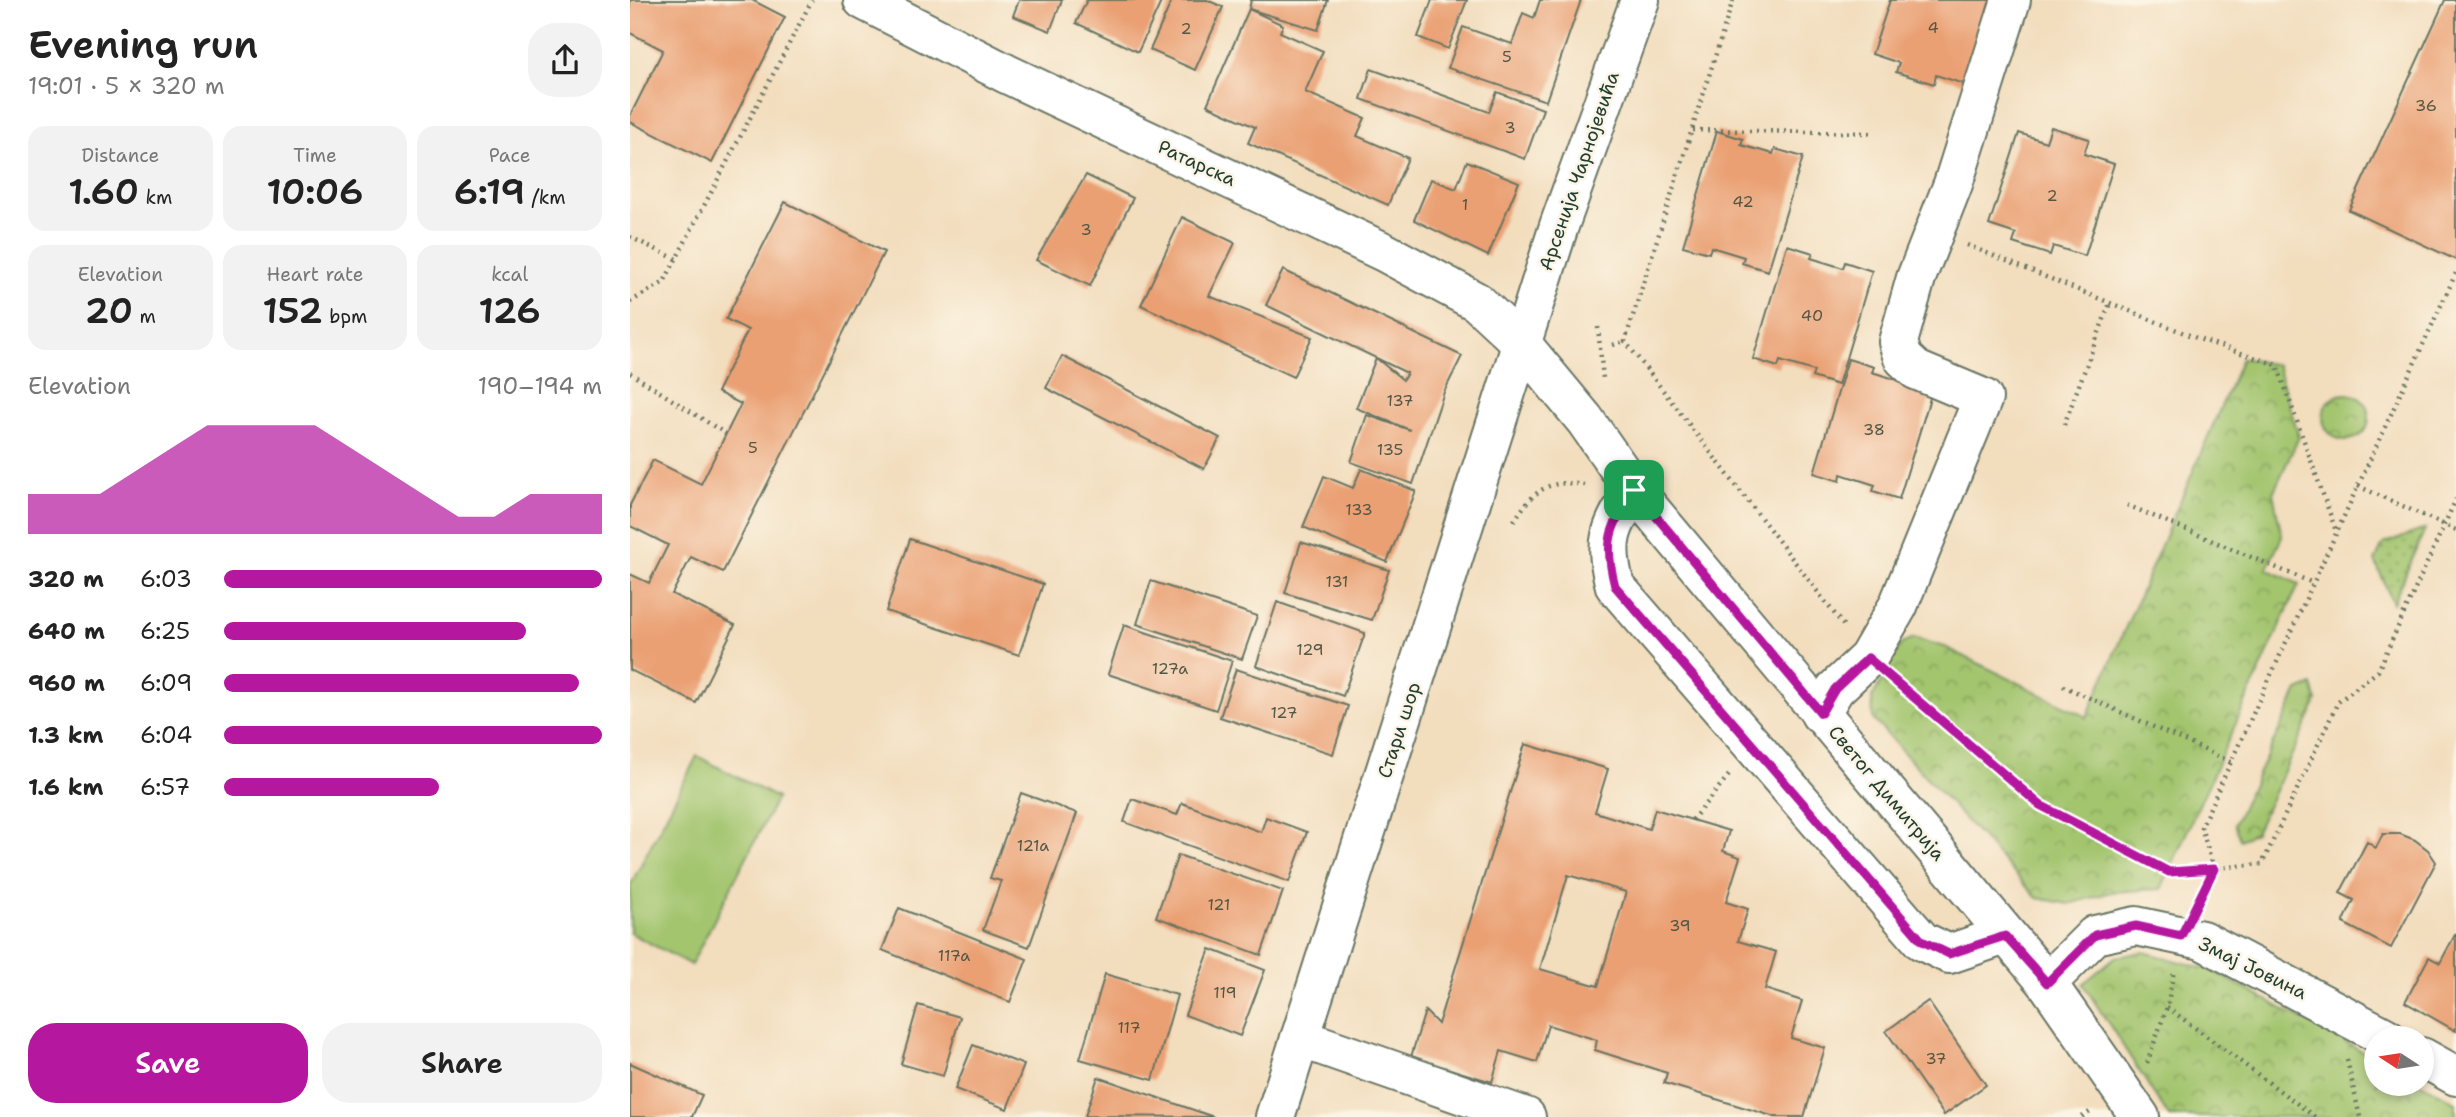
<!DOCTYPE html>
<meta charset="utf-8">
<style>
:root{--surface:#fff;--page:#f2f2f2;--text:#222;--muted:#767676;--accent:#b5179e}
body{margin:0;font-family:"Shantell Sans",sans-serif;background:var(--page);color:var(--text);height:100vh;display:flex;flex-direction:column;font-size:26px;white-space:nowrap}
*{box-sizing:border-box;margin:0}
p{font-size:23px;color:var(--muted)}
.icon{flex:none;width:38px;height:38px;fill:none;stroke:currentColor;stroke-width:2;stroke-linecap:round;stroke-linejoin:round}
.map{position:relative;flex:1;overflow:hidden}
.panel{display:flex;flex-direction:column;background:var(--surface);width:630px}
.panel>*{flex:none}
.needle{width:46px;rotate:282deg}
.controls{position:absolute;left:1734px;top:1026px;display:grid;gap:14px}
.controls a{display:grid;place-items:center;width:70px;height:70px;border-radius:50%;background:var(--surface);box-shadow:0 4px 10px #0003;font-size:35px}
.pin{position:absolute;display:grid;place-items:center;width:60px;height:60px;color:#fff;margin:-30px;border-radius:14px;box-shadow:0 4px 10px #0006}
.round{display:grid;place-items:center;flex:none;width:74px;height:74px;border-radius:28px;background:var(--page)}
.head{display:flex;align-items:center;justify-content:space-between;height:119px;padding:0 28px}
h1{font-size:38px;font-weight:600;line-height:52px}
.metrics{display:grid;grid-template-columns:repeat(3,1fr);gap:10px;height:119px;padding:7px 28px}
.metrics div{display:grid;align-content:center;border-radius:18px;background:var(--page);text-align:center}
.metrics b{font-size:35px;font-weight:600}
.metrics small{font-size:19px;font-weight:400}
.metrics p{font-size:19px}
.chart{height:196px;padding:14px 28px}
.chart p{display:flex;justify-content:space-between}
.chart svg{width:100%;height:126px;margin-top:7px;fill:var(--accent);opacity:.7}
.action{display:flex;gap:14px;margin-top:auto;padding:14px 28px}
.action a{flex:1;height:80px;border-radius:28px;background:var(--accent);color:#fff;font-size:28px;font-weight:600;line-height:80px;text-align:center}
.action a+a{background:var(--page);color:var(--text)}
ul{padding:0 28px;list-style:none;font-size:23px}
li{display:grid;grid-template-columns:112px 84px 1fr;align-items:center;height:52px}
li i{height:18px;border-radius:9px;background:var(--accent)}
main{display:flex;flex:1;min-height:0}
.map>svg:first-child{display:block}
.grass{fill:url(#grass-dots);stroke:#618151;stroke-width:2}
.park{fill:url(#park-crowns);stroke:#618151;stroke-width:2}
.garden{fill:#a3c56e;stroke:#618151;stroke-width:2}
.building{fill:#eaa073;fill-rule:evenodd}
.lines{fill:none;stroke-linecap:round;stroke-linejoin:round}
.minor-casing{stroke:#697564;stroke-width:42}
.major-casing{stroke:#697564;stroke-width:42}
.path{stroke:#697564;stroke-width:4.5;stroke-dasharray:2 5;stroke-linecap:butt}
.minor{stroke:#fff;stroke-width:38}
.major{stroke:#fff;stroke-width:38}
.route-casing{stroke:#fff;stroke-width:14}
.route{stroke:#b5179e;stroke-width:9}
.labels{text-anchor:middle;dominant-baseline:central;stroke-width:5;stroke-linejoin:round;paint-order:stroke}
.number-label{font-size:16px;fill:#525644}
.street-label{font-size:19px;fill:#1f3d34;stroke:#fcf5e5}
</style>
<main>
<section class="panel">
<div class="head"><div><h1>Evening run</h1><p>19:01 · 5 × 320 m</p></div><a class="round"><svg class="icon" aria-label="share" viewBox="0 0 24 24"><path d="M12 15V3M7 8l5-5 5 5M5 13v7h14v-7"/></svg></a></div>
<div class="metrics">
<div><p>Distance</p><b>1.60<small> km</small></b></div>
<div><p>Time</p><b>10:06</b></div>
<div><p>Pace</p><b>6:19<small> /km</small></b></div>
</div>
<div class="metrics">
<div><p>Elevation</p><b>20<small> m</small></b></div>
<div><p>Heart rate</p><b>152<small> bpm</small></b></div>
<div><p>kcal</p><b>126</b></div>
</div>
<div class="chart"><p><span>Elevation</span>190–194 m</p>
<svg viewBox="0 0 160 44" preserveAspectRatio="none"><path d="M0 44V30L10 30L20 30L30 22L40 14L50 6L60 6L70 6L80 6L90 14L100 22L110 30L120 38L130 38L140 30L150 30L160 30V44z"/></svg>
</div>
<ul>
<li><b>320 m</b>6:03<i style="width:100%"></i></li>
<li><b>640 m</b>6:25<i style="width:80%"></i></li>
<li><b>960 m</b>6:09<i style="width:94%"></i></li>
<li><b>1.3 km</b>6:04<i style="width:100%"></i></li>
<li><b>1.6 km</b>6:57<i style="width:57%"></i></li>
</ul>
<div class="action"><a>Save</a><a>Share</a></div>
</section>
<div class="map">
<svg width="1826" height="1117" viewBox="0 0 1826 1117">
<defs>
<pattern id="grass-dots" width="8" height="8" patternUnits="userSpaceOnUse" patternTransform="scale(1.75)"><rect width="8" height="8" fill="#a3c56e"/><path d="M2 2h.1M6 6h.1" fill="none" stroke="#84a15b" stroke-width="1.8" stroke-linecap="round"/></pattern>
<pattern id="park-crowns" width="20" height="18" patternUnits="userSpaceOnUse" patternTransform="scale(1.75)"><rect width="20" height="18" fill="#a3c56e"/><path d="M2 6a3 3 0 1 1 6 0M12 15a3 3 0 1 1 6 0" fill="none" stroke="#84a15b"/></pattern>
</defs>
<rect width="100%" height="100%" fill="#fcf5e5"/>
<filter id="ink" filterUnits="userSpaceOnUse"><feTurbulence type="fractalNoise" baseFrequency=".0143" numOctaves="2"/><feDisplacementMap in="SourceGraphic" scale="14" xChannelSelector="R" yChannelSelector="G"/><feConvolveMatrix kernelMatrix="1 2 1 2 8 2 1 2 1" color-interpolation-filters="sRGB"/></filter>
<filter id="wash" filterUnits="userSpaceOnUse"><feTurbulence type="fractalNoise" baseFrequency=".00686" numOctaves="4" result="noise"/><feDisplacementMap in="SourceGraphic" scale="28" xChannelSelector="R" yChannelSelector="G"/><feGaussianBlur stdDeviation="1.57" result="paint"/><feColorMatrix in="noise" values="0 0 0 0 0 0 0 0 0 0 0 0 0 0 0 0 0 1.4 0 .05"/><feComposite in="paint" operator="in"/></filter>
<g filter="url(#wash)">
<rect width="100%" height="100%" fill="#f2ddbd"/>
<polygon class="grass" points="1795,529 1763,603 1745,561 1753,544"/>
<g class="park">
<polygon points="1612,358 1647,365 1669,437 1643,493 1652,537 1637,569 1669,584 1531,889 1482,892 1439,904 1407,898 1243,719 1242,698 1271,644 1284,638 1315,647 1457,717"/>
<circle cx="1716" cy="417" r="23"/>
<polygon points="1682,685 1687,701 1625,833 1610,840 1604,824 1668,691"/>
<polygon points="1514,952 1581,970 1746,1059 1746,1083 1791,1083 1826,1102 1826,1117 1539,1117 1453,984 1485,957"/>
</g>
<polygon class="garden" points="67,756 147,798 61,965 0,933 0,886"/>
<g id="blocks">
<g class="building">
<polygon points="0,0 122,0 155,17 82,163 0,122 0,116 33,50 0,33"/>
<polygon points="389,0 432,0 420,31 383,16"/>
<polygon points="457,0 532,0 508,52 446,23"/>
<polygon points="542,0 577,0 593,7 565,70 520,50"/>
<polygon points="621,0 698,0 688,30 619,9"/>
<polygon points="802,0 837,0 818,49 788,37"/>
<polygon points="910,0 951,0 916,101 818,68 833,27 882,44 893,13 904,18"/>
<polygon points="1260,0 1365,0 1337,85 1306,75 1304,84 1266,72 1269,63 1242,54"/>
<polygon points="1815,0 1826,0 1826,260 1719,210"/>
<polygon points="619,9 653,25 650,32 693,51 675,92 735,118 727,136 778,158 758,205 618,143 625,127 577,105"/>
<polygon points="741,69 859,112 867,92 913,109 895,159 731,99"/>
<polygon points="1421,127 1459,139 1454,154 1484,164 1455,256 1423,246 1420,255 1383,243 1386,234 1359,225 1389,133 1416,142"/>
<polygon points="1087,131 1113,139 1111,145 1143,154 1145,149 1173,157 1138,271 1112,263 1114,257 1081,247 1079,253 1053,246"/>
<polygon points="837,161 889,182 858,256 784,220 801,179 826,189"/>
<polygon points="456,175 503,198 460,286 406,260"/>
<polygon points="155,202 254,252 93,572 61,557 42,594 105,625 66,703 0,670 0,574 19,583 38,545 0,526 0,505 23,460 71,484 111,404 87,392 118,330 96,319"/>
<polygon points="552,217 605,243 579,296 682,337 663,377 511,305"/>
<polygon points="1157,245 1183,253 1181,258 1213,268 1215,262 1242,271 1208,385 1182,377 1184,371 1150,361 1148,367 1123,359"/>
<path d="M653,270L832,356L814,392L783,484L721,462L737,415L780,430L726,408L746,358L636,305ZM746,358L777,373L773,380Z"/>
<polygon points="432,356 590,438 574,469 416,388"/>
<polygon points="1218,359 1244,367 1242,372 1274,382 1304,385 1269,499 1243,491 1245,485 1211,474 1210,481 1184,473"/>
<polygon points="731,469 786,491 757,562 673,527 694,476 723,488"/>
<polygon points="280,539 413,584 389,655 256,611"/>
<polygon points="671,542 759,570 742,620 655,593"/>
<polygon points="521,581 627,616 612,659 507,624"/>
<polygon points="647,602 735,633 713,696 626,666"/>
<polygon points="494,625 602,661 586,710 478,674"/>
<polygon points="606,669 718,706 703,754 590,717"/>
<path d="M895,744L978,769L965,812L1019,829L1025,809L1099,831L1093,851L1110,857L1096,902L1118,909L1108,941L1146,952L1135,989L1172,1001L1161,1038L1195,1048L1174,1117H1145L1034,1083L1037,1073L965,1050L967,1040L918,1025L907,1062L871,1051L862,1082L781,1057L795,1011L808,1024ZM938,875L996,892L968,986L910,969Z"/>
<polygon points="391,793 447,813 399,947 353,930 371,881 360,878"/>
<polygon points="502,799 547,815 552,803 631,832 636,817 677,832 659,882 494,822"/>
<polygon points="1753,834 1770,834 1785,840 1798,850 1806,862 1761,948 1713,923 1724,900 1710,893 1737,842 1746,848"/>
<polygon points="548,855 653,891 631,955 526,917"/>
<polygon points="269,908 397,959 380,1002 252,950"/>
<polygon points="1826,933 1826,1031 1775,1002 1799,957 1810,963"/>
<polygon points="580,949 635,970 610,1036 555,1015"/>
<polygon points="475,974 547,995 523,1080 450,1059"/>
<polygon points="1298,1001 1356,1085 1314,1115 1256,1031"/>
<polygon points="288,1005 330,1017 313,1076 271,1064"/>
<polygon points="343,1045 394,1065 377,1109 325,1089"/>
<polygon points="0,1063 72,1095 62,1117 0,1117"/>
<polygon points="468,1077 584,1117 455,1116"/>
</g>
</g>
</g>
<g filter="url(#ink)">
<use href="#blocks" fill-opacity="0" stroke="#697564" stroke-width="2"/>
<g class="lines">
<defs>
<g id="minor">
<polyline points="233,0 377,74 754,252 847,302 891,343 955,420 1004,490 1417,983 1510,1117"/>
<path d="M1004,490C980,529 973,540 985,586L1292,941L1319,954L1375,935"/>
<polyline points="1190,714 1205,689 1238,658 1268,606 1353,398 1286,370 1273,358 1268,342 1286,278 1323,184 1381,0"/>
<polyline points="1417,983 1465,935 1506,926 1572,940 1757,1038"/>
<polyline points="670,1038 896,1117"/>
<polyline points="1792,1057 1826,1076"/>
</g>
<polyline id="major" points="645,1117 929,226 1010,0"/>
</defs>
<use href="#minor" class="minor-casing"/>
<use href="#major" class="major-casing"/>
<g class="path">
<polyline points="1103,0 995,341 1214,626"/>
<polyline points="1063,130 1240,133"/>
<polyline points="0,237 46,259"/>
<polyline points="1337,245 1569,339 1647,365 1706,531"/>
<polyline points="0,302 34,282 182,0"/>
<polyline points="968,327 973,379"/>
<polyline points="983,345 995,341"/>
<polyline points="0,373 96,434"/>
<polyline points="1434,425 1480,303"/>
<polyline points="1728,486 1826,530"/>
<polyline points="1497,505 1683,583"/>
<path d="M884,521C903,492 917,478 954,485"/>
<polyline points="1265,681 1410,805 1539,872 1632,864 1708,702 1748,671 1826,499"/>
<polyline points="1433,686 1601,762"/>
<polyline points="1062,820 1099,775"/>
<polyline points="1569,900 1584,869 1571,827 1826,273"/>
<polyline points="1537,1007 1685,1117"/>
<polyline points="1717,1060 1730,1117"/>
<polyline points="1517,1063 1537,1007 1544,971"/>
<polyline points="1452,1117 1461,1111"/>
</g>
<use href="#minor" class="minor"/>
<use href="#major" class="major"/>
</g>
</g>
<g class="lines" filter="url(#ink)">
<defs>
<path id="route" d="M1004,490L1191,713L1205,689L1238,658L1410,805L1539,872L1584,869L1551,936L1506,926L1465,935L1417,983L1375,936L1319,954L1292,941L985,586C973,540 980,529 1004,490Z"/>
</defs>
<use href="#route" class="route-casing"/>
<use href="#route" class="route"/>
</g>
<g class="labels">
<g class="number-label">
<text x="1303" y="27">4</text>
<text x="556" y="28">2</text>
<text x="877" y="56">5</text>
<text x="1796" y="105">36</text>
<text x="880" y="127">3</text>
<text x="1422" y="195">2</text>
<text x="1113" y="201">42</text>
<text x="835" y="204">1</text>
<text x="456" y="229">3</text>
<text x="1182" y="315">40</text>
<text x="770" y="400">137</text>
<text x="1244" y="429">38</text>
<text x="123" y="447">5</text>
<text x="760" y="449">135</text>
<text x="729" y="509">133</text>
<text x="707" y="581">131</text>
<text x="680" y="649">129</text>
<text x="540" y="668">127a</text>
<text x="654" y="712">127</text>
<text x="403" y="845">121a</text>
<text x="589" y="904">121</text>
<text x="1050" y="925">39</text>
<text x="324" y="955">117a</text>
<text x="595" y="992">119</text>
<text x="499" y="1027">117</text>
<text x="1306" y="1058">37</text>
</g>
<g class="street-label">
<text transform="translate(567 163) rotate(25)">Ратарска</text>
<text transform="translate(949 171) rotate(-71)">Арсенија Чарнојевића</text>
<text transform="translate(769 730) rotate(-72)">Стари шор</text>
<text transform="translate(1257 793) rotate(50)">Светог Димитрија</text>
<text transform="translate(1623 968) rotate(26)">Змај Јовина</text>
</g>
</g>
</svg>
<div class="controls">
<a><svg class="needle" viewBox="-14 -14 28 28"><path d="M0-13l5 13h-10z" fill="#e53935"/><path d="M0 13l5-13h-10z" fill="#767676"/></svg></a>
</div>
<div class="pin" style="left:1004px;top:490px;background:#1e9e55"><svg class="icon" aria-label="arrive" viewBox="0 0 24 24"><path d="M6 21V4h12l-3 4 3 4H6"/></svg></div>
</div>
</main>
